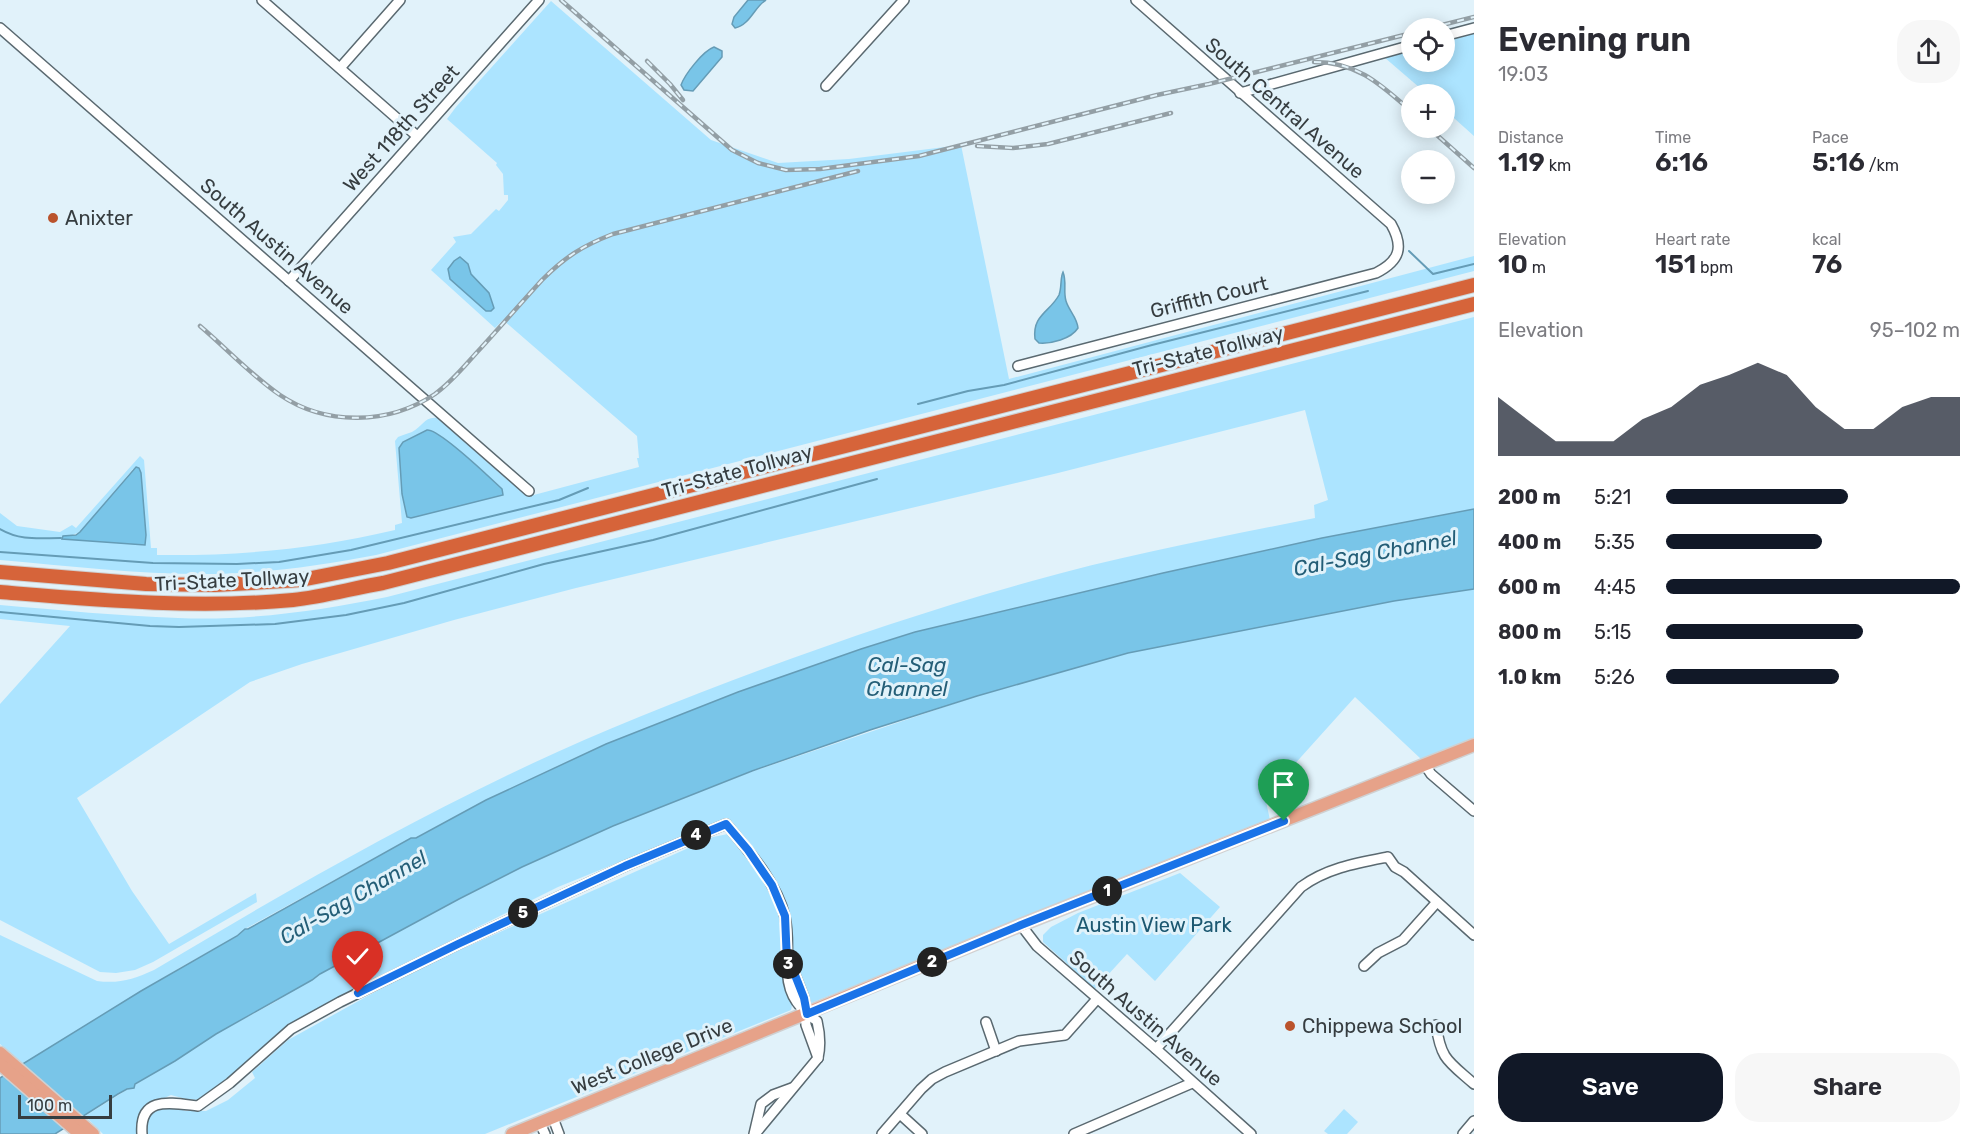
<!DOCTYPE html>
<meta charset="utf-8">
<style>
:root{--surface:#fff;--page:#f7f7f7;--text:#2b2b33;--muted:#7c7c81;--accent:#111827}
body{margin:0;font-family:Rubik,sans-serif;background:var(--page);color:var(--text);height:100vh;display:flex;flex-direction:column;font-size:22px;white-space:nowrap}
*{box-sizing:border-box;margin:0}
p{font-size:20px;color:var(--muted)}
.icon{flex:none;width:33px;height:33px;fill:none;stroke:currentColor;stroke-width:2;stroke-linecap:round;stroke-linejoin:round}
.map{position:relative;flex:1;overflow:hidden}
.details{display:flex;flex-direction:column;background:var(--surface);width:510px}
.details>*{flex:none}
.controls{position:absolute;left:1401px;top:18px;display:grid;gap:12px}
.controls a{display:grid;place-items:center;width:54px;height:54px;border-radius:50%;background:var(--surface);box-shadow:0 3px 15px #0003;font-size:30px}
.scale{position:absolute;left:18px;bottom:15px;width:94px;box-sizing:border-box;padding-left:6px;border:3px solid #363d40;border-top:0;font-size:16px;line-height:21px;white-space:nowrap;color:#363d40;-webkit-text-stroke:4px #e1f2fa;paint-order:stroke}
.pin{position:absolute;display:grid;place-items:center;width:51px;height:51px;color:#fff;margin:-62px -26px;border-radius:50% 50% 50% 0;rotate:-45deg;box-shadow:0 0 6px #0007}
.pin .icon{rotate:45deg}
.km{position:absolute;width:30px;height:30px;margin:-15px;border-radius:50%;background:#222;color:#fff;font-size:16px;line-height:30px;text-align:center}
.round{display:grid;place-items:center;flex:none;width:63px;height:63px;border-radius:24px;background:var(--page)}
.headline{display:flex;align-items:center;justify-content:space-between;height:102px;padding:0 24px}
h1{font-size:33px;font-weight:600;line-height:45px}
.figures{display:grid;grid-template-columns:repeat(3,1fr);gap:9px;height:102px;padding:6px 24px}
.figures div{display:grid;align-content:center}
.figures b{font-size:26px;font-weight:600}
.figures small{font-size:16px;font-weight:400}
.figures p{font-size:16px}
.chart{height:168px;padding:12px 24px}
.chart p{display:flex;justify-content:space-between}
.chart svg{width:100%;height:108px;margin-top:6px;fill:var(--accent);opacity:.7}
.cta{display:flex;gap:12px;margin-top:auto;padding:12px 24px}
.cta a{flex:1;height:69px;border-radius:24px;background:var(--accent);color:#fff;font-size:24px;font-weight:600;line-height:69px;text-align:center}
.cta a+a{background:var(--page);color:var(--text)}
ul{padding:0 24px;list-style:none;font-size:20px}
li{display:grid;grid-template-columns:96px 72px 1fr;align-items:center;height:45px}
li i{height:15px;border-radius:8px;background:var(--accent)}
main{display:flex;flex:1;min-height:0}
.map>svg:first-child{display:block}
.green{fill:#ace4ff;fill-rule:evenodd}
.water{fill:#79c5e8;stroke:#659cb6;stroke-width:1.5}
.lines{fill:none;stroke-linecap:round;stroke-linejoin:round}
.stream{stroke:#659cb6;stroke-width:2}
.minor-casing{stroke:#5a6970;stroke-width:12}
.major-casing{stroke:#cfd0d1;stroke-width:15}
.highway-casing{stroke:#cfd0d1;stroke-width:16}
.minor{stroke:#fff;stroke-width:9}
.major{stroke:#e6a289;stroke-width:12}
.highway{stroke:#d6643a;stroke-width:14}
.rail-casing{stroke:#939fa5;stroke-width:4.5}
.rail{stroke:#e1f2fa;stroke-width:2;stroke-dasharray:7;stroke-linecap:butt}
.route-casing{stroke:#fff;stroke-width:12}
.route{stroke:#1a73e8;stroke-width:8}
.poi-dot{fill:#ba532c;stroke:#e1f2fa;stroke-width:2}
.labels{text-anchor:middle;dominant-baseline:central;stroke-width:6;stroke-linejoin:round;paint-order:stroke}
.street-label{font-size:20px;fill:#363d40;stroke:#e1f2fa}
.poi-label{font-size:20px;fill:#363d40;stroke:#e1f2fa;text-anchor:start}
.park-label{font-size:20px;fill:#1c5871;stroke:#e1f2fa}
.water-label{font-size:21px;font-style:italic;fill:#245e77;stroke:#e1f2fa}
</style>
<main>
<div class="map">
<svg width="1474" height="1134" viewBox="0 0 1474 1134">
<rect width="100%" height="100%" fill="#e1f2fa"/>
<g class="green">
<path d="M551,1L711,140L778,163L849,159L961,145L1009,379L1474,256V271L376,555C319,566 262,574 204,574C136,574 68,566 0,560V513L17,526L60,532L72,525L76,528L140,456L144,460L151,548H157V555C241,556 314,549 395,530V525L402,523L395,441L398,437C402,435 407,434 412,432C422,427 425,416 437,418L525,495L530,496L639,467L637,458H639L637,436L503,320L495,328L431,270L456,242L453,237L471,234L496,209L499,211L508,200V195H504L503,174L496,165L497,163L447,119L456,107ZM427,430C443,431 488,477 502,489L503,495L409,518L403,442ZM133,469L141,473L146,542C118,543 91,540 62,539L80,532Z"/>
<polygon points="1474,33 1474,136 1445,110 1444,94 1427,94 1384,57 1411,50 1412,62 1444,62 1445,41"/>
<path d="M1474,317V509L1322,538L1163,573L915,632L861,649L738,692L606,744L486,800L416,838H411L245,929L237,936L181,967L23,1064L0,1044V935L97,981C119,984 134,979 154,970C310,877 470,785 639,717C768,665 899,618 1032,581C1125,555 1220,537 1315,518L1314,505L1328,500L1305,410L1058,473L576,588L454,620L302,664L250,682L77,798L132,891L169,944L256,893L257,902L153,962L135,970L116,973L100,972L0,920V704L70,626L0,619V605C59,610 119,616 178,618C248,621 318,611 387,597Z"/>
<polygon points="1474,589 1474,738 1421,759 1355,697 1265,797 1270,820 811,1003 807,998 795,969 792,953 790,923 771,877 728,818 558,887 364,984 280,1032 229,1077 200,1100 186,1099 171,1095 151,1104 139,1134 103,1134 85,1116 216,1034 275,1002 320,974 459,899 522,867 613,826 748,773 977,696 1128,653 1394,601"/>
<path d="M728,834C754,865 779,897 783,938C784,951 782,963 782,975C783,987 795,999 791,1010L485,1134H146L144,1124L150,1112L167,1105L186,1111H206L228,1100L255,1078L252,1072L288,1040L429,962L471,945L713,837Z"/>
<polygon points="1180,873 1220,907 1155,981 1127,954 1095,989 1043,942 1043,935 1051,927 1078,913"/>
<polygon points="1344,1109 1358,1122 1347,1134 1328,1134 1324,1131"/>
</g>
<g class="water">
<path d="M748,0H766C755,6 750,25 735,28L732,24L734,17Z"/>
<path d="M714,47L722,51V57L693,91L684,90L681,85C685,74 703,51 714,47Z"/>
<polygon points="460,257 468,264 471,274 489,293 494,308 491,311 486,311 450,279 448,269 454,261"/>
<path d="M1063,272C1067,282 1063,291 1066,301C1069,311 1077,317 1078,328C1071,339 1051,344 1039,343L1035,339C1032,315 1050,312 1059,295C1062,287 1060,278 1063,272Z"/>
<path d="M427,430C440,429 490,478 502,489L503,495L411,518L407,517L402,494L399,448L403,442Z"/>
<polygon points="136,467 139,468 141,473 146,535 145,545 62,539 63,536 76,535 80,532"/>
<polygon points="1474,509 1474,589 1394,601 1128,653 977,696 870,730 752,771 613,826 522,867 459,899 320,974 312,980 216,1034 175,1061 135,1084 134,1088 127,1089 118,1094 55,1134 0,1134 0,1078 141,991 237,936 245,929 248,929 411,838 416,838 486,800 606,744 738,692 861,649 915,632 1163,573 1322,538"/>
</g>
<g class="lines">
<g class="stream">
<polyline points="1409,251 1433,274 1474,264"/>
<polyline points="918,404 968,391 1004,385 1152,345 1368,291"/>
<path d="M0,529C21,541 38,538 61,538"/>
<polyline points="0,552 153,563 237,564 279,562 351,550 559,500 588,488"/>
<polyline points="0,612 150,626 179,627 275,624 346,615 404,603 544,564 653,540 877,479"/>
</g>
<defs>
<g id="minor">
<polyline points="262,0 417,136"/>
<polyline points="0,28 529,491"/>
<polyline points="1444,36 1474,28"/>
<polyline points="340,68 400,0"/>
<polyline points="826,86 904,0"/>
<polyline points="1240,93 1412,45"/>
<polyline points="289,281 539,0"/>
<path d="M1018,366L1376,273C1400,261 1404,247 1391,224L1136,0"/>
<polyline points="1425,765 1431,774 1474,811"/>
<polyline points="1021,925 1037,946 1156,1049 1251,1134"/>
<polyline points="787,962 795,975 804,998 806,1025 818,1058"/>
<polyline points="1364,966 1378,953 1403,940 1437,902"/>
<polyline points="986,1022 996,1051"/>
<path d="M1436,1025C1441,1060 1448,1061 1474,1084"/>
<path d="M1156,1049L1301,887C1327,868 1357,863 1388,857L1395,867L1404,872L1474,935"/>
<polyline points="900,1114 922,1134"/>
<polyline points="553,1118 559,1134"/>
<polyline points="540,1123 545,1134"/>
<path d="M142,1134C139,1095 172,1103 198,1106L230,1083L291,1029L340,1002L458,944L625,866L726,824C748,850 777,883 785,917C794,958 772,992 817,1021C820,1034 821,1045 818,1058L755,1134"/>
<polyline points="754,1134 761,1104 773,1095 792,1088"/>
<polyline points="882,1134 921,1089 932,1079 945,1072 1019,1041 1065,1035 1097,999"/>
<polyline points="1074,1134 1192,1083"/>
<polyline points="1463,1134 1474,1121"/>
</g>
<g id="major">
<polyline points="0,1053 93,1134"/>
<polyline points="0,1064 80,1134"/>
<polyline points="512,1134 1021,925 1474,745"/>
</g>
<g id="highway">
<polyline points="0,572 146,584 215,585 301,580 388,563 1474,285"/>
<path d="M0,592C98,600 195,609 293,600C323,597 353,588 383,583L1474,304"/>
</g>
</defs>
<use href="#minor" class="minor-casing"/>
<use href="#major" class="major-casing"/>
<use href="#highway" class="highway-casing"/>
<use href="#minor" class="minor"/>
<use href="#major" class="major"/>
<use href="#highway" class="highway"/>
<defs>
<g id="rail">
<polyline points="561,0 732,150 758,163 786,170 820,169 919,156 1157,95 1209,84 1412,33"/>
<polyline points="1430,28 1474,17"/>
<polyline points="647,61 670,84 683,100"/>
<path d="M1314,62C1358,62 1381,85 1412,112"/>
<polyline points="1429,128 1474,168"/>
<polyline points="977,146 1013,148 1048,144 1171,113"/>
<path d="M200,326C226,348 252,376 280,395C326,426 389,425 435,394C453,381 466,364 480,349C501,326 521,303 542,280C565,257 582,246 613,234L858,171"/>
</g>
</defs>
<use href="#rail" class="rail-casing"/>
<use href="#rail" class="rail"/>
</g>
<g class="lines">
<defs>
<polyline id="route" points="358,993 458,944 625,866 726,824 748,850 772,885 785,916 787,962 795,975 804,998 807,1014 1021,925 1284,821"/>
</defs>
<use href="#route" class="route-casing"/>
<use href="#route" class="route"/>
</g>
<g class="poi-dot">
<circle cx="53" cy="218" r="6"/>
<circle cx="1290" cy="1026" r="6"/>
</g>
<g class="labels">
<g class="street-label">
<text transform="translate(1285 108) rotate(41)">South Central Avenue</text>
<text transform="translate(401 128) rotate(-48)">West 118th Street</text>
<text transform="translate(277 246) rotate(41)">South Austin Avenue</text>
<text transform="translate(1209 297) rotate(-14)">Griffith Court</text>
<text transform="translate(1208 351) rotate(-14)">Tri-State Tollway</text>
<text transform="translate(737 471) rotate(-15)">Tri-State Tollway</text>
<text transform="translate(232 580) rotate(-3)">Tri-State Tollway</text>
<text transform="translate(1146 1018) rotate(41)">South Austin Avenue</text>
<text transform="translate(652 1056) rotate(-22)">West College Drive</text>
</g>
<g class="poi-label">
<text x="65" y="218">Anixter</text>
<text x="1302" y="1026">Chippewa School</text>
</g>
<g class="park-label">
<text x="1154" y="925">Austin View Park</text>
</g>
<g class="water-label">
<text transform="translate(1375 553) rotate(-11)">Cal-Sag Channel</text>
<text x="907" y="664">Cal-Sag<tspan x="907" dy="24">Channel</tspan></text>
<text transform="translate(353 897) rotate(-30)">Cal-Sag Channel</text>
</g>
</g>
</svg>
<div class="controls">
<a><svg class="icon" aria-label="locate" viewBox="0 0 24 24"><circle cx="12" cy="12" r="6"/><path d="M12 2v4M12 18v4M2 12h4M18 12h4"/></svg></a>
<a>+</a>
<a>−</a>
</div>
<div class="scale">100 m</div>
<div class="pin" style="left:1284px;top:821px;background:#1e9e55"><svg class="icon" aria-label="arrive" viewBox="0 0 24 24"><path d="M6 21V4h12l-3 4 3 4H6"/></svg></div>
<div class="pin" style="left:358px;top:993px;background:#d93025"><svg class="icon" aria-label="check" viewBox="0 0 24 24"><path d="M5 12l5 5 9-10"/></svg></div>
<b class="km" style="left:1107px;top:891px">1</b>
<b class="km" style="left:932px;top:962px">2</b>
<b class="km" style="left:788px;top:964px">3</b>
<b class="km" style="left:696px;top:835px">4</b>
<b class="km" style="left:523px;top:913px">5</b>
</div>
<section class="details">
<div class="headline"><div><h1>Evening run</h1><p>19:03</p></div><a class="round"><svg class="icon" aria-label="share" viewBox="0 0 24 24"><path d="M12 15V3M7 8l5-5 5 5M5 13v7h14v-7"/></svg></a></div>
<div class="figures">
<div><p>Distance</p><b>1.19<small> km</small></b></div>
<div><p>Time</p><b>6:16</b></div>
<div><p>Pace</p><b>5:16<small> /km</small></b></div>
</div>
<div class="figures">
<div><p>Elevation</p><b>10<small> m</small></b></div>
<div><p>Heart rate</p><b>151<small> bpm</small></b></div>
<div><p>kcal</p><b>76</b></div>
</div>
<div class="chart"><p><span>Elevation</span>95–102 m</p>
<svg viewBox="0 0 160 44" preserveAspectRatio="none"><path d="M0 44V20L10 29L20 38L30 38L40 38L50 29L60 24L70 15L80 11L90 6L100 11L110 24L120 33L130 33L140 24L150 20L160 20V44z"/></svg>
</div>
<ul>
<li><b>200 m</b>5:21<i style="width:62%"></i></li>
<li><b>400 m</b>5:35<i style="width:53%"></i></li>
<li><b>600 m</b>4:45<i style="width:100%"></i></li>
<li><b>800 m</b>5:15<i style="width:67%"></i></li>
<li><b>1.0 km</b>5:26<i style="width:59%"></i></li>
</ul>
<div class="cta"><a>Save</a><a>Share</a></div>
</section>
</main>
